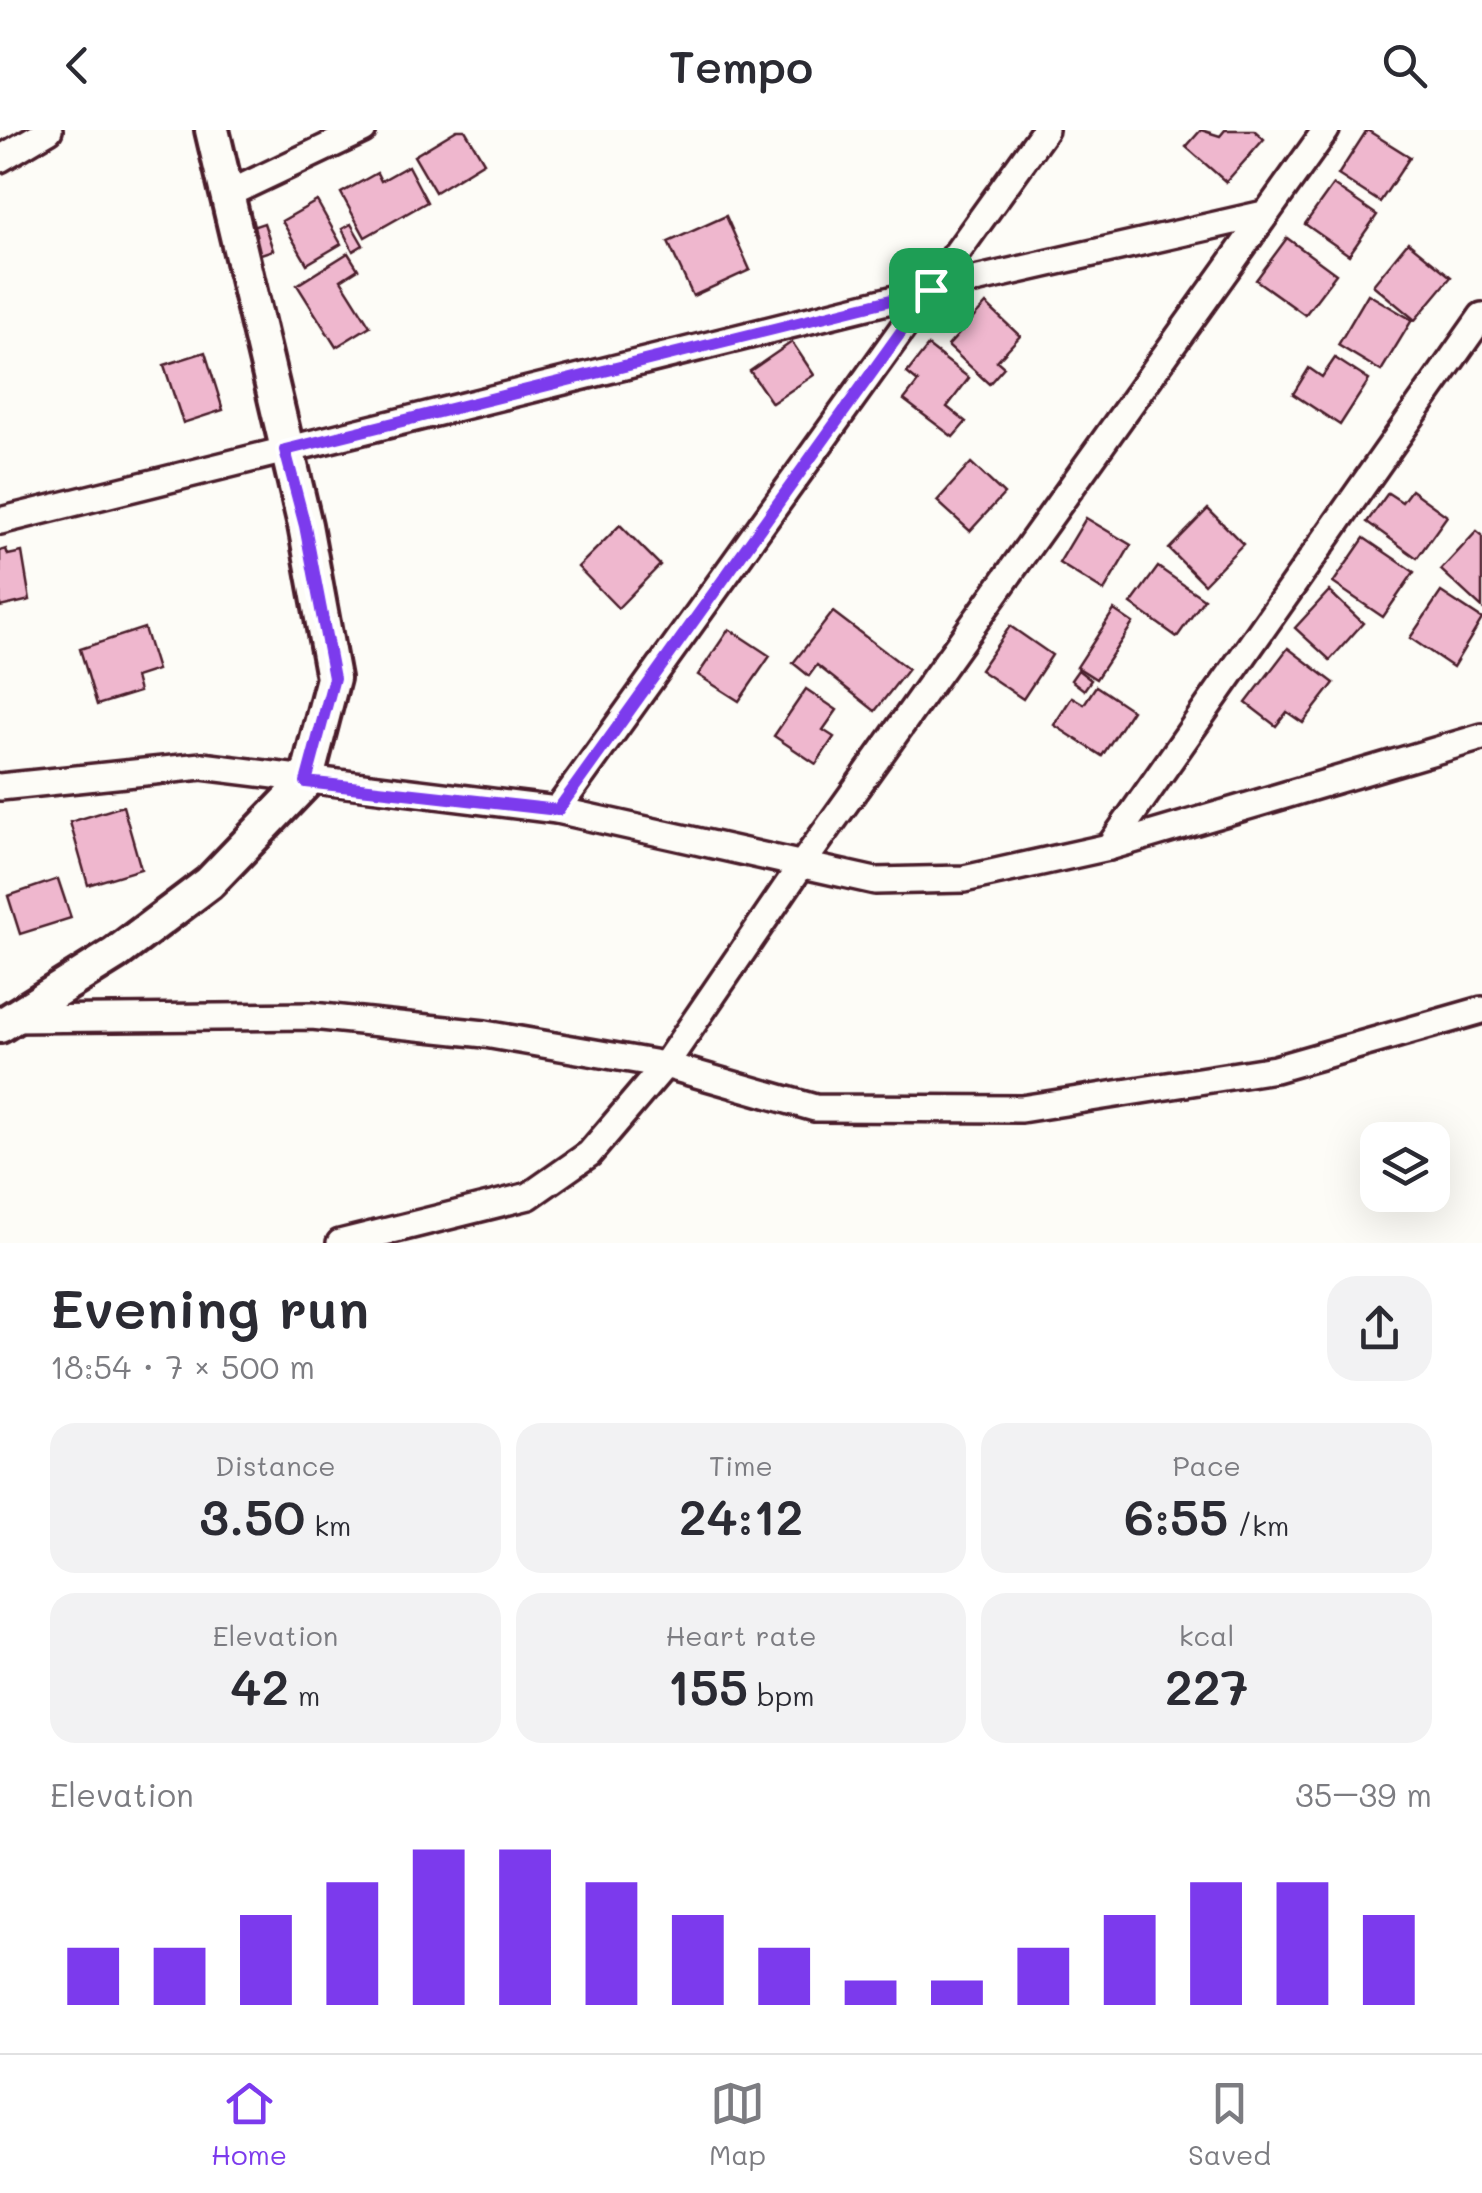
<!DOCTYPE html>
<meta charset="utf-8">
<style>
:root{--surface:#fff;--page:#f2f2f3;--text:#2b2b33;--muted:#7c7c81;--line:#e1e1e2;--accent:#7c3aed}
body{margin:0;font-family:Mali,sans-serif;background:var(--page);color:var(--text);height:100vh;display:flex;flex-direction:column;font-size:38px;white-space:nowrap}
*{box-sizing:border-box;margin:0}
p{font-size:32px;color:var(--muted)}
.icon{flex:none;width:55px;height:55px;fill:none;stroke:currentColor;stroke-width:2;stroke-linecap:round;stroke-linejoin:round}
.map{position:relative;height:1113px;overflow:hidden}
.drawer{display:flex;flex-direction:column;background:var(--surface);flex:1}
.drawer>*{flex:none}
.fabs{position:absolute;left:1360px;top:992px;display:grid;gap:20px}
.fabs a{display:grid;place-items:center;width:90px;height:90px;border-radius:20px;background:var(--surface);box-shadow:0 10px 40px #0002;font-size:50px}
.pin{position:absolute;display:grid;place-items:center;width:85px;height:85px;color:#fff;margin:-42px;border-radius:20px;box-shadow:0 5px 15px #0006}
.round{display:grid;place-items:center;flex:none;width:105px;height:105px;border-radius:30px;background:var(--page)}
.headline{display:flex;align-items:center;justify-content:space-between;height:170px;padding:0 50px}
h1{font-size:55px;font-weight:600;line-height:75px}
.figures{display:grid;grid-template-columns:repeat(3,1fr);gap:15px;height:170px;padding:10px 50px}
.figures div{display:grid;align-content:center;border-radius:25px;background:var(--page);text-align:center}
.figures b{font-size:50px;font-weight:600}
.figures small{font-size:28px;font-weight:400}
.figures p{font-size:28px}
.chart{height:280px;padding:20px 50px}
.chart p{display:flex;justify-content:space-between}
.chart svg{width:100%;height:180px;margin-top:10px;stroke:var(--accent);stroke-width:6}
header{display:flex;justify-content:space-between;align-items:center;height:130px;padding:0 50px;background:var(--surface);font-size:45px;font-weight:600}
.menu{display:flex;justify-content:space-around;align-items:center;height:140px;border-top:2px solid var(--line);background:var(--surface);font-size:28px;color:var(--muted)}
.menu a{display:grid;justify-items:center;gap:5px}
.menu .selected{color:var(--accent)}
.map>svg:first-child{display:block}
.building{fill:#efb7ce;stroke:#4a1f2b;stroke-width:2.5}
.lines{fill:none;stroke-linecap:round;stroke-linejoin:round}
.minor-casing{stroke:#4a1f2b;stroke-width:32}
.major-casing{stroke:#4a1f2b;stroke-width:40}
.minor{stroke:#fdfcf7;stroke-width:25}
.major{stroke:#fdfcf7;stroke-width:32}
.route-casing{stroke:#fff;stroke-width:20}
.route{stroke:#7c3aed;stroke-width:12}
</style>
<header><svg class="icon" aria-label="back" viewBox="0 0 24 24"><path d="M15 5l-7 7 7 7"/></svg>Tempo<svg class="icon" aria-label="search" viewBox="0 0 24 24"><circle cx="10" cy="10" r="6"/><path d="M15 15l6 6"/></svg></header>
<div class="map">
<svg width="1482" height="1113" viewBox="0 0 1482 1113">
<rect width="100%" height="100%" fill="#fdfcf7"/>
<filter id="ink" filterUnits="userSpaceOnUse"><feTurbulence type="fractalNoise" baseFrequency=".01" numOctaves="2"/><feDisplacementMap in="SourceGraphic" scale="20" xChannelSelector="R" yChannelSelector="G"/><feConvolveMatrix kernelMatrix="1 2 1 2 8 2 1 2 1" color-interpolation-filters="sRGB"/></filter>
<g filter="url(#ink)">
<g class="building">
<polygon points="457,0 465,0 484,32 435,62 414,26"/>
<polygon points="1201,0 1220,6 1225,0 1254,0 1264,9 1226,52 1186,17"/>
<polygon points="1367,0 1410,27 1380,72 1338,45"/>
<polygon points="408,36 427,72 365,107 341,63 377,43 381,51"/>
<polygon points="1333,55 1377,85 1349,125 1305,94"/>
<polygon points="317,71 341,114 307,134 282,91"/>
<polygon points="726,86 750,140 693,166 668,112"/>
<polygon points="264,93 273,120 255,126 246,99"/>
<polygon points="351,94 363,115 353,121 342,99"/>
<polygon points="1287,108 1336,144 1305,185 1256,150"/>
<polygon points="1408,112 1451,147 1415,190 1373,155"/>
<polygon points="348,123 358,139 341,150 370,196 336,217 297,155"/>
<polygon points="1368,164 1412,190 1381,241 1338,215"/>
<polygon points="986,174 1020,206 997,231 1004,237 989,254 948,216"/>
<polygon points="792,212 814,245 772,273 750,241"/>
<polygon points="928,216 969,248 947,277 966,292 953,307 904,270 918,252 907,243"/>
<polygon points="205,222 223,280 183,293 164,235"/>
<polygon points="1335,228 1369,250 1340,295 1293,264 1309,238 1322,247"/>
<polygon points="971,333 1004,364 970,401 937,371"/>
<polygon points="1411,360 1447,386 1417,428 1367,392 1388,363 1402,372"/>
<polygon points="1208,379 1243,414 1204,454 1169,419"/>
<polygon points="1086,388 1131,415 1104,461 1059,433"/>
<polygon points="620,395 660,435 618,478 578,437"/>
<polygon points="1477,401 1482,405 1482,478 1441,440"/>
<polygon points="1364,408 1414,442 1383,487 1333,453"/>
<polygon points="6,419 8,425 22,422 30,470 0,477 0,421"/>
<polygon points="1158,437 1204,469 1177,507 1131,474"/>
<polygon points="1329,461 1363,493 1330,530 1295,498"/>
<polygon points="1441,462 1482,489 1453,537 1410,508"/>
<polygon points="1114,480 1133,493 1096,549 1077,537"/>
<polygon points="833,482 908,539 875,581 817,535 809,546 793,533"/>
<polygon points="1010,496 1052,525 1023,569 980,540"/>
<polygon points="144,498 157,540 135,547 139,562 97,575 80,519"/>
<polygon points="729,499 770,526 739,571 698,545"/>
<polygon points="1288,518 1334,553 1303,593 1287,582 1276,596 1246,573"/>
<polygon points="1078,540 1091,550 1084,560 1071,550"/>
<polygon points="1096,556 1132,580 1102,626 1054,595 1072,567 1084,574"/>
<polygon points="806,559 837,580 823,600 834,607 816,634 774,606"/>
<polygon points="123,676 141,739 88,755 70,692"/>
<polygon points="58,749 71,788 20,804 8,766"/>
</g>
<g class="lines">
<defs>
<g id="minor">
<polyline points="0,29 49,0"/>
<polyline points="226,65 363,0"/>
<polyline points="0,391 931,160 1264,84"/>
<polyline points="0,657 202,636 557,680 875,751 964,749 1109,717 1482,607"/>
<polyline points="557,680 1045,0"/>
<polyline points="1109,717 1482,186"/>
<polyline points="12,889 312,886 485,904 665,935 815,978 1021,979 1275,939 1482,880"/>
<polyline points="340,1113 529,1066 589,1024 665,935 800,737 1326,0"/>
</g>
<polyline id="major" points="0,896 115,824 209,753 306,652 333,548 305,395 212,0"/>
</defs>
<use href="#minor" class="minor-casing"/>
<use href="#major" class="major-casing"/>
<use href="#minor" class="minor"/>
<use href="#major" class="major"/>
</g>
</g>
<g class="lines" filter="url(#ink)">
<defs>
<polygon id="route" points="931,160 558,680 306,652 334,548 305,396 285,320"/>
</defs>
<use href="#route" class="route-casing"/>
<use href="#route" class="route"/>
</g>
</svg>
<div class="fabs">
<a><svg class="icon" aria-label="layers" viewBox="0 0 24 24"><path d="M12 4l9 5-9 5-9-5zM3 14l9 5 9-5"/></svg></a>
</div>
<div class="pin" style="left:931px;top:160px;background:#1e9e55"><svg class="icon" aria-label="arrive" viewBox="0 0 24 24"><path d="M6 21V4h12l-3 4 3 4H6"/></svg></div>
</div>
<section class="drawer">
<div class="headline"><div><h1>Evening run</h1><p>18:54 · 7 × 500 m</p></div><a class="round"><svg class="icon" aria-label="share" viewBox="0 0 24 24"><path d="M12 15V3M7 8l5-5 5 5M5 13v7h14v-7"/></svg></a></div>
<div class="figures">
<div><p>Distance</p><b>3.50<small> km</small></b></div>
<div><p>Time</p><b>24:12</b></div>
<div><p>Pace</p><b>6:55<small> /km</small></b></div>
</div>
<div class="figures">
<div><p>Elevation</p><b>42<small> m</small></b></div>
<div><p>Heart rate</p><b>155<small> bpm</small></b></div>
<div><p>kcal</p><b>227</b></div>
</div>
<div class="chart"><p><span>Elevation</span>35–39 m</p>
<svg viewBox="0 0 160 44" preserveAspectRatio="none"><path d="M5 44V30M15 44V30M25 44V22M35 44V14M45 44V6M55 44V6M65 44V14M75 44V22M85 44V30M95 44V38M105 44V38M115 44V30M125 44V22M135 44V14M145 44V14M155 44V22"/></svg>
</div>
</section>
<nav class="menu">
<a class="selected"><svg class="icon" aria-label="home" viewBox="0 0 24 24"><path d="M3 11l9-7 9 7M6 9v11h12V9"/></svg>Home</a>
<a><svg class="icon" aria-label="map" viewBox="0 0 24 24"><path d="M3 6l6-2 6 2 6-2v14l-6 2-6-2-6 2zM9 4v14M15 6v14"/></svg>Map</a>
<a><svg class="icon" aria-label="saved" viewBox="0 0 24 24"><path d="M7 4h10v16l-5-4-5 4z"/></svg>Saved</a>
</nav>
